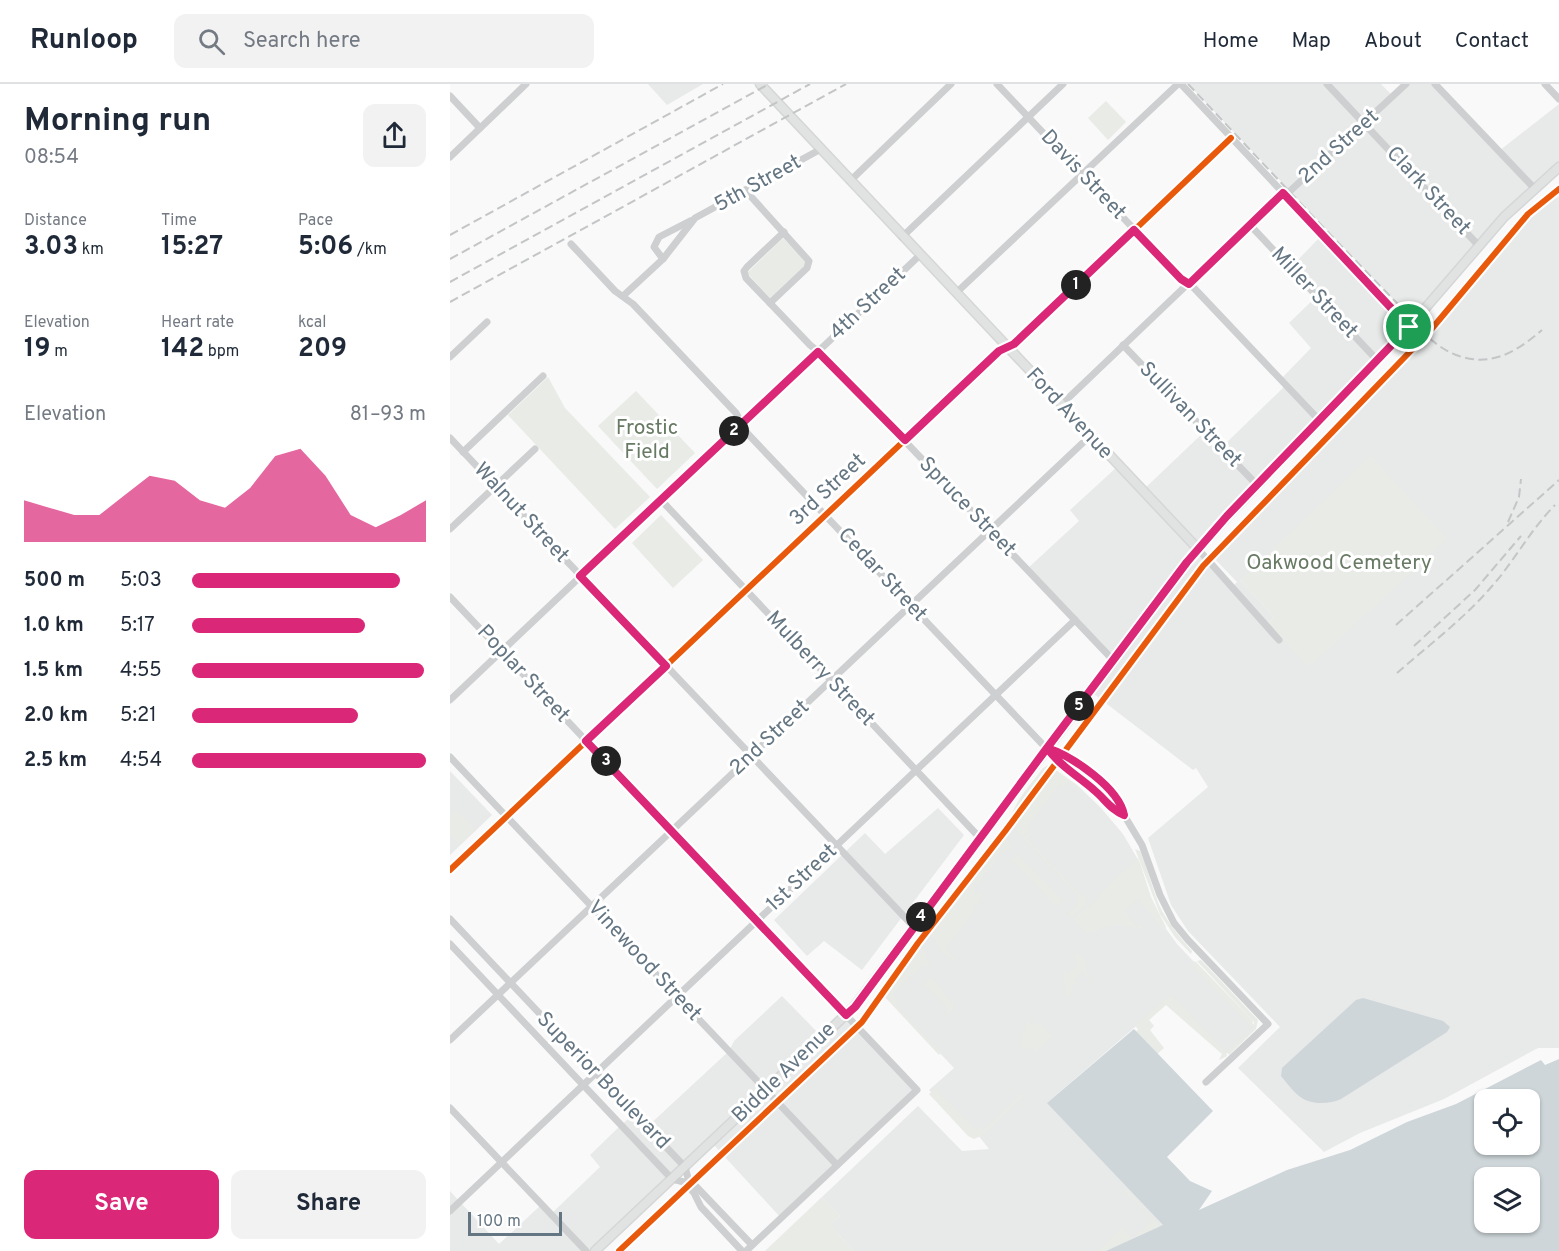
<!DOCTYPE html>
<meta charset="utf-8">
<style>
:root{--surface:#fff;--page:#f2f2f3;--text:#1f2937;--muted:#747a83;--line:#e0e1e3;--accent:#db2777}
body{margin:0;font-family:Overpass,sans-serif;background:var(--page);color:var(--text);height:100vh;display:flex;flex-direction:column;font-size:22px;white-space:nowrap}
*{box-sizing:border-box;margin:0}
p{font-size:20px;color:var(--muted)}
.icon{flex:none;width:33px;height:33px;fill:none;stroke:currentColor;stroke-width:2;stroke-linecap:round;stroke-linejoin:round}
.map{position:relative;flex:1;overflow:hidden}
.panel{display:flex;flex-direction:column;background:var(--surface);width:450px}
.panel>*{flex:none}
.controls{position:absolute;left:1024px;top:1005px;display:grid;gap:12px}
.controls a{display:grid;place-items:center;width:66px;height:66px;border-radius:12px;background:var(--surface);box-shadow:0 2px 4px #0004;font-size:30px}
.scale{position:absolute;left:18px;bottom:15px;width:94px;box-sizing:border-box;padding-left:6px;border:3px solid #657683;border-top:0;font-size:16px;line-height:21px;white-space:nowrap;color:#657683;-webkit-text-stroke:4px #fff;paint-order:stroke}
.pin{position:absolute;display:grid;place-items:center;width:51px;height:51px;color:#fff;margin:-26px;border:3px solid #fff;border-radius:50%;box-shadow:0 2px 6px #0007}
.km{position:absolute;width:30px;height:30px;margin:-15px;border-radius:50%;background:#222;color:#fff;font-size:16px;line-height:30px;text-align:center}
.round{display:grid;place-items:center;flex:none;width:63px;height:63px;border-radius:12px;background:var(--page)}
.headline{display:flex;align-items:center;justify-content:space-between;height:102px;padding:0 24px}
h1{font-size:33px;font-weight:700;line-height:45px}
.stats{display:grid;grid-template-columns:repeat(3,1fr);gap:9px;height:102px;padding:6px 24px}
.stats div{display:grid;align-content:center}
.stats b{font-size:26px;font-weight:700}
.stats small{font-size:16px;font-weight:400}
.stats p{font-size:16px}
.chart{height:168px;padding:12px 24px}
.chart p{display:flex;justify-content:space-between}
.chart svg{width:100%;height:108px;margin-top:6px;fill:var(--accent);opacity:.7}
.action{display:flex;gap:12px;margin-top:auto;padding:12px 24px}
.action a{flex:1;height:69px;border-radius:12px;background:var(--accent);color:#fff;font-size:24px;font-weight:700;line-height:69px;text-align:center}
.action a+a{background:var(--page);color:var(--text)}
ul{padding:0 24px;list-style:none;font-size:20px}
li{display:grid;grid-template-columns:96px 72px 1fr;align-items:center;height:45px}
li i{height:15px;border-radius:8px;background:var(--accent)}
header{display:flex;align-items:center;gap:36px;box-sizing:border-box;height:84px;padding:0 30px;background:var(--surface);border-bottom:2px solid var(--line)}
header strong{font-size:28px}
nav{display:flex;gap:33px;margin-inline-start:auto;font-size:21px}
.search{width:420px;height:54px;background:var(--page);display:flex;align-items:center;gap:15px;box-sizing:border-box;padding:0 21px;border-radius:12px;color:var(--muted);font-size:22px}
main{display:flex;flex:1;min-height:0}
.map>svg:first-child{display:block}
.built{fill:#e8e9e9;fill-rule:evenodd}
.green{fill:#e8ebe6}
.water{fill:#ced6d9;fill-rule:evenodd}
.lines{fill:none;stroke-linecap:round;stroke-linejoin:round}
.major-casing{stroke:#d5d6d7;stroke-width:11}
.minor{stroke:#cecfd0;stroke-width:7}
.major{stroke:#e1e2e2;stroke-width:8}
.rail{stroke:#c3c5c6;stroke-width:2;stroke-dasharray:9 4.5;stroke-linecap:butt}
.cycleway-casing{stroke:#fff;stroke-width:10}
.cycleway{stroke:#e8590c;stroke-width:6}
.route-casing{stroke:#fff;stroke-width:12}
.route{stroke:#db2777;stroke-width:8}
.labels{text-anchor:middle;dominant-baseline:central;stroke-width:6;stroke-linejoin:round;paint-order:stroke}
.street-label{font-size:21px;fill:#657683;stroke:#fff}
.park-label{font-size:21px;fill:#687a64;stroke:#fff}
</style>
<header>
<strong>Runloop</strong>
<div class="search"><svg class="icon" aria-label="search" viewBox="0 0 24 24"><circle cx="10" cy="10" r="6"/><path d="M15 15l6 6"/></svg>Search here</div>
<nav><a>Home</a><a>Map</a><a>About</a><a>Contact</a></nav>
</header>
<main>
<section class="panel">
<div class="headline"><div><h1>Morning run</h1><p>08:54</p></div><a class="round"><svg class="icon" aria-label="share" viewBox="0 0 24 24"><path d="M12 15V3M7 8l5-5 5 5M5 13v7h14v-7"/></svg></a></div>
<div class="stats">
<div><p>Distance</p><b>3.03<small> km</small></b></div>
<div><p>Time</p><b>15:27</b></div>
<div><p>Pace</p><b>5:06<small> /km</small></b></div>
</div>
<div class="stats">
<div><p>Elevation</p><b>19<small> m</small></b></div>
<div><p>Heart rate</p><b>142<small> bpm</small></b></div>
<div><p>kcal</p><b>209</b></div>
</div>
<div class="chart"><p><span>Elevation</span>81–93 m</p>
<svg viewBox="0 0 160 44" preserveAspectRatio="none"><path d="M0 44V27L10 30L20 33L30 33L40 25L50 17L60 19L70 27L80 30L90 22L100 9L110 6L120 17L130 33L140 38L150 33L160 27V44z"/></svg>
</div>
<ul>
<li><b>500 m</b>5:03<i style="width:89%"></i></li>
<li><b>1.0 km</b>5:17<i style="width:74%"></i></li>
<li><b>1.5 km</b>4:55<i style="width:99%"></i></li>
<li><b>2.0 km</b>5:21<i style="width:71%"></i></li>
<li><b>2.5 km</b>4:54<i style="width:100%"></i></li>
</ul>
<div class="action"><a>Save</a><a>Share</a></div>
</section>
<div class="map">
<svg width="1109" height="1167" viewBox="0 0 1109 1167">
<rect width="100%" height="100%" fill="#f9f9f9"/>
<g class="built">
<polygon points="198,0 253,0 217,21"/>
<polygon points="738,0 931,0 943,12 956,0 985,0 1049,67 1109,20 1109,83 1084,104 964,237"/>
<path d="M1109,102V964H1088L994,1015L910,1049L874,1068L788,984L830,943L738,847L721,821L698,754L758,703L746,684L743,686L640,607L663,576L577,485L629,437L620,426L668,382L692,407L755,347L772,363L836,301L831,295L861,264L839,239L867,212L840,184L872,151L959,243L748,465L782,503L787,498L762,472L959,269L1079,126ZM997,454L859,582L819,538L824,533L790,496Z"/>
<polygon points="604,685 627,701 651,724 673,750 690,779 706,831 727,860 806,943 776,970 721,912 598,1018 714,1142 656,1167 404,1167 380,1141 390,1132 372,1113 468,1022 512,1067 539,1065 528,1051 522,1049 479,1006 504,984 436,912 457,881"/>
<polygon points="0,687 42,731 0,771"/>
<polygon points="488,724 514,751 412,886 374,857 357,872 324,836 415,749 435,770"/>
<polygon points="332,912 372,953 396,931 467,1006 331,1134 262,1059 145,1167 0,1167 0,1107 49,1160 92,1120 101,1130 150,1083 140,1071 171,1041 184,1030 197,1043 279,967 284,957"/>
</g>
<g class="green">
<polygon points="656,17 676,38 658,56 638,34"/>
<polygon points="333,154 357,179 320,214 297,189"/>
<polygon points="98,293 115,324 200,413 165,445 58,331"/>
<polygon points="186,307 245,369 207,405 148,342"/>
<polygon points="921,372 997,455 859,583 818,539 824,533 790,496"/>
<polygon points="211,431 253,476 223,504 182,459"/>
<path d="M598,681L602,683L560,739C562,719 582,699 593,684Z"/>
<polygon points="603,684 631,705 625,711 628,706 618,699 614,703 609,701 577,744 581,747 578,747 572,752 561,741"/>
<polygon points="6,726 25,746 12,758 8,759 0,751 0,731"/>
<polygon points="578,749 581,750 577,754 632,812 635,810 635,822 622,833 618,830 628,820 627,811 573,754"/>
<polygon points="553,752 560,757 562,763 559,768 555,765 544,775 546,780 533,792 530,799 524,799 526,810 530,809 532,810 529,819 523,821 524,828 495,866 508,876 507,878 493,869 480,847"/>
<path d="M685,765L690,767C698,785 702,803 709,821C717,838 729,852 742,867L741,870L725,853L710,830Z"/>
<polygon points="572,767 570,772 612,816 616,814 603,826 606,822 564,778 559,780 561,776"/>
<path d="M688,774L701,813L716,843L714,847L688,815L675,827L687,843L691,841L693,844C683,846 674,840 664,841C654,842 646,848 636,849L623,835L644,818L658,802Z"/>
<polygon points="469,860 474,866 481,884 474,881 443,910 448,916 446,921 491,968 489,971 433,911"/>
<path d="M623,866C638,874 633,878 638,890C640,894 644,899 647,903L632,888L624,896L627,899L620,905L623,908L616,914L613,887L614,885L618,890L628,880L624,874L626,870Z"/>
<polygon points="751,876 808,936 806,945 779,971 777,968 803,944 804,938 747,877"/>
<polygon points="745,877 803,937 801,943 742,881"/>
<polygon points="481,893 505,922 497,932 495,929 498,925 475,901 470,903"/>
<polygon points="722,911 775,967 777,972 769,976 772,970 716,921 699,936 704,942 700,946 714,964 707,970 686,948 688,945 685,942 714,916"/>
<polygon points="589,927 580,938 582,941 586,938 588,941 590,939 602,952 587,968 581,963 578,966 570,962 576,940"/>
<polygon points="488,1002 487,1006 526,1046 530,1043 534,1046 572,1009 575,1011 533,1051 524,1055 518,1052 479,1010"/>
<polygon points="677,1105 711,1143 656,1167 648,1167 672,1144 682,1155 703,1136 673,1107"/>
<polygon points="372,1113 390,1132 380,1141 404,1167 315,1167"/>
</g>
<g class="water">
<path d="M913,914L993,937L1000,943L997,948L891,1015C880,1020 862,1021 852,1014C844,1009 837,999 831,992L832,984L906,916Z"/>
<path d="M684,945L763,1027L717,1073L740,1097L762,1107L749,1126L837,1086L900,1066L957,1038L1006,1020L1091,976L1095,981L1109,975V1167H656L713,1141L597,1019ZM1035,1016H1080V1060H1035ZM1035,1094H1080V1138H1035Z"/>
</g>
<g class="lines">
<defs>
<g id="major">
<polyline points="310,0 748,465"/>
<polyline points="145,1167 404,923 737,478 777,433 959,243 1054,133 1109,83"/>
</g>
</defs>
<use href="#major" class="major-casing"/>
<g class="minor">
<polyline points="547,0 731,195 744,204 870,337"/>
<polyline points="731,0 959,243"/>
<polyline points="877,0 1029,162"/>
<polyline points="985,0 1084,104"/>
<polyline points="1095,0 1109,15"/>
<polyline points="0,12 30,44"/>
<polyline points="0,73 76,0"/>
<polyline points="400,97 501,0"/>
<polyline points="295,106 359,177 357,184 320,219"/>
<polyline points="800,141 928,277"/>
<polyline points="334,148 297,183 294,187 296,194 360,261 375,273 663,576"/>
<polyline points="452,153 613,0"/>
<path d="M121,160L165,207L183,220L286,329L297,349L597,665C610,682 628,692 644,706C655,715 661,726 674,731"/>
<polyline points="213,175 204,163 209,153 240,137"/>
<polyline points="506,209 728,0"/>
<polyline points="173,212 213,175 245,134 371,65"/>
<polyline points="673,261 807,401"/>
<polyline points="0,273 37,238"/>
<polyline points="611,321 833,109 840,107 956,0"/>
<polyline points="0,354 464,843"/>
<polyline points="13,368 93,292"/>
<polyline points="211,416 530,754"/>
<polyline points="0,445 85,365"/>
<polyline points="748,465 829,556"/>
<polyline points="0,513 467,1006 296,1167"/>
<polyline points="0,616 470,171"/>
<polyline points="597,665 616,671 645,693 667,714 672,720 674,731 692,761 710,811 724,839 738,856 818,940 756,998"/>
<polyline points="0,673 387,1081"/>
<polyline points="0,786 549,267 564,260 590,236 781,54"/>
<polyline points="0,835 235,1083 238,1094 302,1161"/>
<polyline points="0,860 222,1095 234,1098 244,1109 251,1123 292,1167"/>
<polyline points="0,956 640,352"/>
<polyline points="0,1024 136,1167"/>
<polyline points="0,1127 625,536"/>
</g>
<use href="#major" class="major"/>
<g class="rail">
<path d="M738,0C807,73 875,146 945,217C963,236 980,261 1006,271C1041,284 1066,268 1092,246"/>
<polyline points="0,151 273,0"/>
<polyline points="0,175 319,0"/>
<polyline points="0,198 360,0"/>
<polyline points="0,218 396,0"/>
<polyline points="1058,438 1069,413 1071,395"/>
<polyline points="946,541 1109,396"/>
<polyline points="964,562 1025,506 1071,452"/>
<path d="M947,589C979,561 1015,534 1043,501C1065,476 1081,445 1105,421"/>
</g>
<defs>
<g id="cycleway">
<polyline points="0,786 549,267 564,260 590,236 781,54"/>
<polyline points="169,1167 412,938 468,859 556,746 753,482 979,248 1078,130 1109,105"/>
</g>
</defs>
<use href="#cycleway" class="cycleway-casing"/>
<use href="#cycleway" class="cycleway"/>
</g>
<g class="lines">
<defs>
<path id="route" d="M959,243L833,109L739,200L731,195L684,146L564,260L549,267L455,356L368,268L130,492L216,582L136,657L396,931L405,923L597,664C610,682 628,692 644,706C655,715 661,726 674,731C669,704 622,672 597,664L737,478L777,432L959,243"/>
</defs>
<use href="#route" class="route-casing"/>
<use href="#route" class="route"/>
</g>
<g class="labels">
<g class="street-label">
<text transform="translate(889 63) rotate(-42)">2nd Street</text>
<text transform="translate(633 91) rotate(47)">Davis Street</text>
<text transform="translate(308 100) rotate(-29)">5th Street</text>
<text transform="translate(978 107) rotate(47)">Clark Street</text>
<text transform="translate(864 209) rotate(47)">Miller Street</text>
<text transform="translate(418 220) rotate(-43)">4th Street</text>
<text transform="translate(619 330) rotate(47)">Ford Avenue</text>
<text transform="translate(740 331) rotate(46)">Sullivan Street</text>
<text transform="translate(378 406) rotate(-43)">3rd Street</text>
<text transform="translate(517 423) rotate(46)">Spruce Street</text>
<text transform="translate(71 429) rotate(47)">Walnut Street</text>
<text transform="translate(432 491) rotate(47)">Cedar Street</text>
<text transform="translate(370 585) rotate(47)">Mulberry Street</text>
<text transform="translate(73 590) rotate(47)">Poplar Street</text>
<text transform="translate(320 654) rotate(-43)">2nd Street</text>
<text transform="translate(352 794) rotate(-43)">1st Street</text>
<text transform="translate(194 877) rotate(47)">Vinewood Street</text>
<text transform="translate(334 989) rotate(-44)">Biddle Avenue</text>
<text transform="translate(153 997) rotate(46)">Superior Boulevard</text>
</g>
<g class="park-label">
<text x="197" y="344">Frostic<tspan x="197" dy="24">Field</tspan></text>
<text x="889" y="479">Oakwood Cemetery</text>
</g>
</g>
</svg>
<div class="controls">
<a><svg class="icon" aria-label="locate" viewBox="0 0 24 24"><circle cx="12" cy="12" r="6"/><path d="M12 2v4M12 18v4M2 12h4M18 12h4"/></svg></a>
<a><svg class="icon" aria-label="layers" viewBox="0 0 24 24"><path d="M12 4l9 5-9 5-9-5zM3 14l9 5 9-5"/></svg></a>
</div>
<div class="scale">100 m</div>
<div class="pin" style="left:959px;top:243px;background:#1e9e55"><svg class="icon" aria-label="arrive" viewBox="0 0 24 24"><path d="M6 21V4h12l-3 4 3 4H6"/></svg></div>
<b class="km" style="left:626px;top:201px">1</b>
<b class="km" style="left:284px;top:347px">2</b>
<b class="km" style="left:156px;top:677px">3</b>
<b class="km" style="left:471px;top:833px">4</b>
<b class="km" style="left:629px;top:622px">5</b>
</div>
</main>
